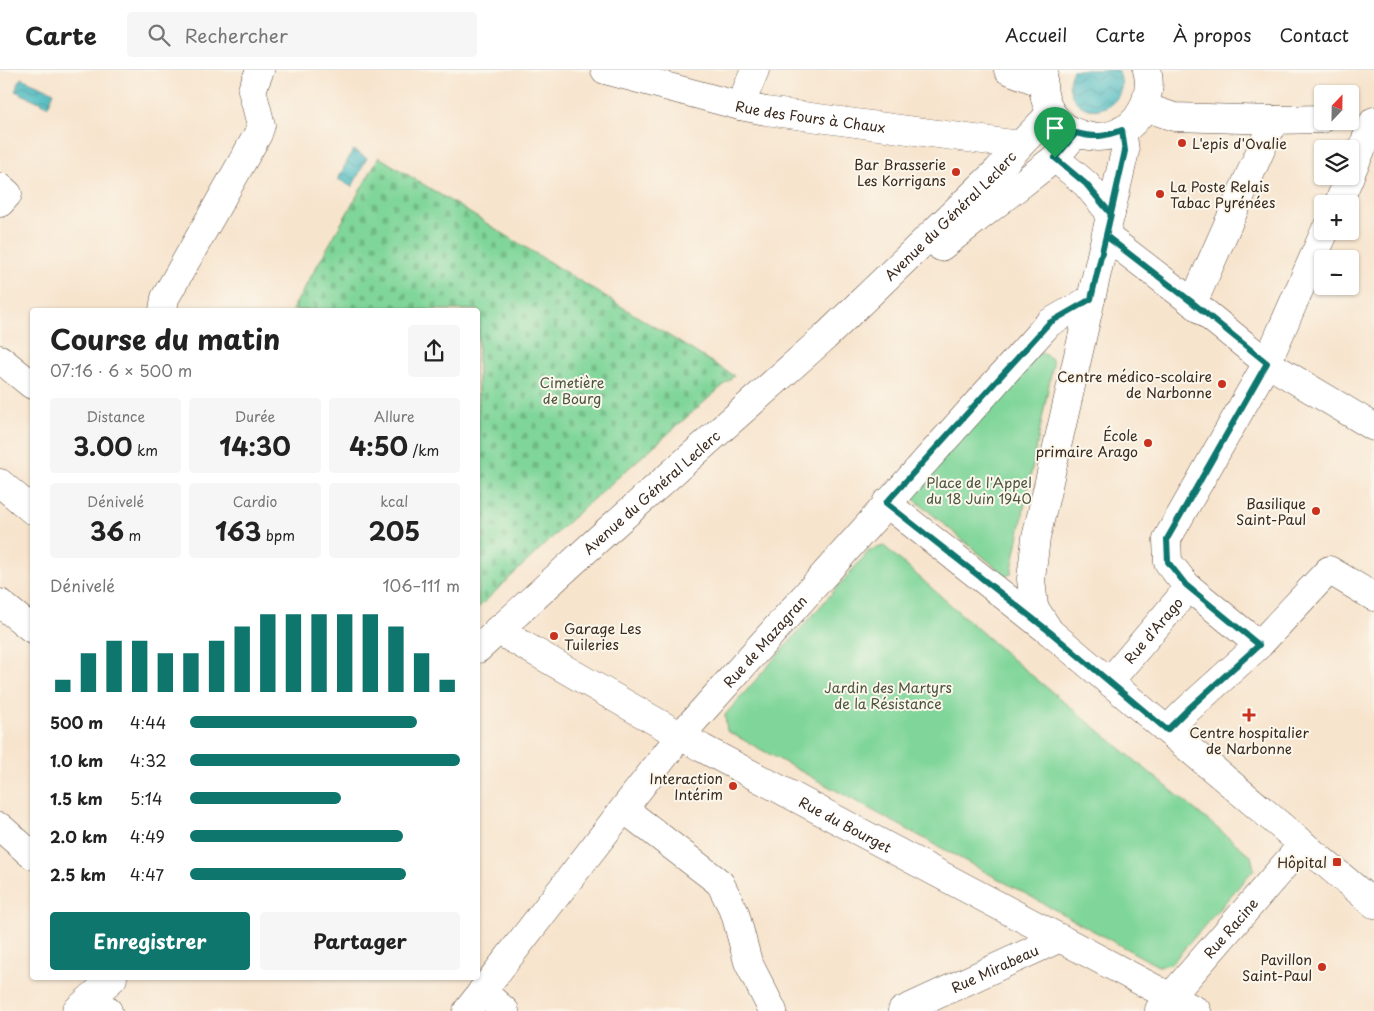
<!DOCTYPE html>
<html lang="fr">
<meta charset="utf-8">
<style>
:root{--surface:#fff;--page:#f6f6f6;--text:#222;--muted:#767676;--line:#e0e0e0;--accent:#0f766e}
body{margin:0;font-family:"Playpen Sans",sans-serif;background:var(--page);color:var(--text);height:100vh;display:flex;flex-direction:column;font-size:19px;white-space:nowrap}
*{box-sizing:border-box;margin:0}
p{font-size:16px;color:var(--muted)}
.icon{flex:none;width:28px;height:28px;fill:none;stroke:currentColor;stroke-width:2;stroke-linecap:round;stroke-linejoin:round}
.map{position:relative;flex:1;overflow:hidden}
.details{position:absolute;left:30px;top:238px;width:450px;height:672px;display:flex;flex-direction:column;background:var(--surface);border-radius:5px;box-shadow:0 1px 4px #0004}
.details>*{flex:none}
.needle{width:32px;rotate:22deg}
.buttons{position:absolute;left:1314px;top:15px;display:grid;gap:10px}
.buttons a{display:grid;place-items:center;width:45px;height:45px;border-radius:5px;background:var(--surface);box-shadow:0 1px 4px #0004;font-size:25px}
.pin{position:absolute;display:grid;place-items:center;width:42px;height:42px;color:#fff;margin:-51px -21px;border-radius:50% 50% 50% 0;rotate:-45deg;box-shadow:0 0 5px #0007}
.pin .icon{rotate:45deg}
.round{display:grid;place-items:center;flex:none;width:52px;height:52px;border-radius:5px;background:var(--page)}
.headline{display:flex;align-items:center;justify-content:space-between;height:85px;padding:0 20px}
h1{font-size:28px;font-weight:700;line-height:38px}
.figures{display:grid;grid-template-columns:repeat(3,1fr);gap:8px;height:85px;padding:5px 20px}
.figures div{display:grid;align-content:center;border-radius:5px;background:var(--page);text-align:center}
.figures b{font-size:25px;font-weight:700}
.figures small{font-size:14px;font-weight:400}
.figures p{font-size:14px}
.chart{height:140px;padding:10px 20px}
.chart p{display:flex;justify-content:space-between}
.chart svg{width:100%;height:90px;margin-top:5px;stroke:var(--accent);stroke-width:6}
.cta{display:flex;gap:10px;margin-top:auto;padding:10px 20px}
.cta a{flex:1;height:58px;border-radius:5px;background:var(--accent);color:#fff;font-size:20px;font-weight:700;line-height:58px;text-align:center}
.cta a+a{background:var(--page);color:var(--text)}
ul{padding:0 20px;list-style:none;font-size:16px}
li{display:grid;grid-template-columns:80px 60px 1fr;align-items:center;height:38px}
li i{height:12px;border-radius:6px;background:var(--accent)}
header{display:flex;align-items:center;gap:30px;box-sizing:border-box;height:70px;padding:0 25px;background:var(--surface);border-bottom:1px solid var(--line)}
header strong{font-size:24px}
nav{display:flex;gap:28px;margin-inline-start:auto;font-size:18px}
.search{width:350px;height:45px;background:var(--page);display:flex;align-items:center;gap:12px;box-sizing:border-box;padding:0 18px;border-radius:5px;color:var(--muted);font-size:19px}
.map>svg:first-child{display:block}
.cemetery{fill:url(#cemetery-stones);stroke:#5e805c}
.park{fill:#80d69a;stroke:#5e805c}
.water{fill:url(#water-waves);stroke:#43726f}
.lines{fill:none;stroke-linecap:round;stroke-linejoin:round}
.minor-casing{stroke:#574638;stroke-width:29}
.major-casing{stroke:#574638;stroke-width:29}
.minor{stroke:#fff;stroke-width:28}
.major{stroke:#fff;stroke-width:28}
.route-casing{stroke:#fff;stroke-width:10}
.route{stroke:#0f766e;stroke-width:6}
.poi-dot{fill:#c8321e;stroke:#fbf7ec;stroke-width:2}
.labels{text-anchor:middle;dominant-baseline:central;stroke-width:4;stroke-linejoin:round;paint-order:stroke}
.street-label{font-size:14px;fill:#3b2a1e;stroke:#fbf7ec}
.poi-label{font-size:14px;fill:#3b2a1e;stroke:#fbf7ec;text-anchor:end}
.park-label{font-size:14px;fill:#4c553d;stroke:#fbf7ec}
</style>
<header>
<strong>Carte</strong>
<div class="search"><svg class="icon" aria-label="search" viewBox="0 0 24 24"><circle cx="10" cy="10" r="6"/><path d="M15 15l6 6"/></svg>Rechercher</div>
<nav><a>Accueil</a><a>Carte</a><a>À propos</a><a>Contact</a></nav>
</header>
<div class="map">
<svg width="1374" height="941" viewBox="0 0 1374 941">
<defs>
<pattern id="cemetery-stones" width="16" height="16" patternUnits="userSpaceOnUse" patternTransform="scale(1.25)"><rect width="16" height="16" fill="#80d69a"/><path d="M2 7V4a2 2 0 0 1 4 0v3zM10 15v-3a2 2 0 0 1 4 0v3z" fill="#70b884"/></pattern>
<pattern id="water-waves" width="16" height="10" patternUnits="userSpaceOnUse" patternTransform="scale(1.25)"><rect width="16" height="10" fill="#4bbac0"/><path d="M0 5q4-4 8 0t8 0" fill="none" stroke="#40979b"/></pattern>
</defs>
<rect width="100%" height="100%" fill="#fbf7ec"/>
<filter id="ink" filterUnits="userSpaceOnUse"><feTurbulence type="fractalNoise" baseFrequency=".02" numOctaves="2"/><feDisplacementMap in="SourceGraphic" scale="10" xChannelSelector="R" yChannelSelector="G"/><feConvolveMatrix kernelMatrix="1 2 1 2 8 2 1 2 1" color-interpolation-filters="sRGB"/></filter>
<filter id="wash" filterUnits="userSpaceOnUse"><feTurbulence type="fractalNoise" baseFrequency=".0096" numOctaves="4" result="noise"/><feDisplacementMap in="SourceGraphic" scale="20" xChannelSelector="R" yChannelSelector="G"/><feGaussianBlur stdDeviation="1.12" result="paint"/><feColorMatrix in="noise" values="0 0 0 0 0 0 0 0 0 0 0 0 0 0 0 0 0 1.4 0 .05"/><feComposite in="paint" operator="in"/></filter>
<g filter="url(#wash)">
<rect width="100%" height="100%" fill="#f7e4cd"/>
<polygon class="cemetery" points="379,87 734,306 583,438 478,538 478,240 292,240"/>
<g class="park">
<polygon points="1042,283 1051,288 1053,294 1011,504 1006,506 909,425 1033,286"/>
<polygon points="884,476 1012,589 1251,786 1254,799 1171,894 1158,896 727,661 725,645 870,480"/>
</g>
<g class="water">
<path d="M1073,0H1118C1135,35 1084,56 1071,23C1068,15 1069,7 1073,0Z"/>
<polygon points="21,8 54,22 48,36 15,21"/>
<polygon points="353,80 367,88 352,117 338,109"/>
</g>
</g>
<g filter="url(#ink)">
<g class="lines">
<defs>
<g id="minor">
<path id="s1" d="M605,0L740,36L766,41L1020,75"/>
<polyline points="740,36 755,0"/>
<polyline points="1144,37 1174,47 1274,50 1322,49"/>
<polyline points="1350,105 1374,51"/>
<polyline points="0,117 8,124 0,133"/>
<polyline points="1338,134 1350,106"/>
<polyline points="1106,166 1193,233 1267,293 1374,357"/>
<polyline points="1193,233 1274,50"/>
<polyline points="163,240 165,228 258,64 261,55 252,20 260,0"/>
<polyline points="0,289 32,315"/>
<polyline points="0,413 32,440"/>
<polyline points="886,433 1050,562"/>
<polyline points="0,533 32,559"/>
<path id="s2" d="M497,560L702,678L1197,941"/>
<polyline points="1259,575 1186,515 1168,492 1167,469 1267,293 1325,161"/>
<path id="s3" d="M1109,612L1181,527L1186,515"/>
<polyline points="1167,660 1186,641 1259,575 1329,500 1374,527"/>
<polyline points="624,739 720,813 735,843 748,892 773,941"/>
<polyline points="0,757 32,785"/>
<polyline points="482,921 505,941"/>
<polyline points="92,927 108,941"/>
<path id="s4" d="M1159,940L1303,774"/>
<path id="s5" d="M467,941L680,666L1030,274L1049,253L1091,229"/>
<path id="s6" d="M902,941L1060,868"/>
</g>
<g id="major">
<polyline points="1008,0 1042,13"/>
<path d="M1044,0C1032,73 1128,91 1146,30C1149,20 1150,10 1147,0"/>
<polyline points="1122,60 1125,81 1036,468 1031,509 1034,537 1050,562 1374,834"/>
<polyline points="1055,88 1086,114 1111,144"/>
<polyline points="941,177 1055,88 1076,63"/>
<path id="s7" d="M478,579L605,463L825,267L997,101L1020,75L1051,43"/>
<polyline points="76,941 113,908"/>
</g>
</defs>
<use href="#minor" class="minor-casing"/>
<use href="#major" class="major-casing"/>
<use href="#minor" class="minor"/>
<use href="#major" class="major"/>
</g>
</g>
<g class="lines" filter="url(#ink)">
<defs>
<path id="route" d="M1055,88L1086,114L1111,144L1091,229L1049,253L886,433L1050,562L1167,660L1186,641L1259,575L1186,515L1168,492L1167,469L1267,293L1193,233L1106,166L1125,81L1122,60C1104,67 1095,68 1076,63L1055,88"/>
</defs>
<use href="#route" class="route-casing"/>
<use href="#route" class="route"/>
</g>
<g class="poi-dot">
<circle cx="1182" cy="73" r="5"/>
<circle cx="956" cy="102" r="5"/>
<circle cx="1160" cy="124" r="5"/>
<circle cx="1222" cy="314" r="5"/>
<circle cx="1148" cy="373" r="5"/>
<circle cx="1316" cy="441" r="5"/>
<circle cx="554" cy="566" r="5"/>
<path d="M1246.5 637.5h5v5h5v5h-5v5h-5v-5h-5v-5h5z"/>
<circle cx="733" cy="716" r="5"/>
<rect x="1332" y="787" width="10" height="10" rx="2.5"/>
<circle cx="1322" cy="897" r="5"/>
</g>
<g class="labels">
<g class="street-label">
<text stroke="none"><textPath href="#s1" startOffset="211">Rue des Fours à Chaux</textPath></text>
<text stroke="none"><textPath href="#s7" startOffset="641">Avenue du Général Leclerc</textPath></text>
<text stroke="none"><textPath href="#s7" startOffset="234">Avenue du Général Leclerc</textPath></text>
<text stroke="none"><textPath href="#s3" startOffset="68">Rue d'Arago</textPath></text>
<text stroke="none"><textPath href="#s5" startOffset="475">Rue de Mazagran</textPath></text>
<text stroke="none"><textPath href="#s2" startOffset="399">Rue du Bourget</textPath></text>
<text stroke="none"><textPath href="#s4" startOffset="109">Rue Racine</textPath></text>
<text stroke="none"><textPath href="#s6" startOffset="102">Rue Mirabeau</textPath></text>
</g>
<g class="poi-label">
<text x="1192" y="73" text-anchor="start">L'epis d'Ovalie</text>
<text x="946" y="94">Bar Brasserie<tspan x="946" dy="16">Les Korrigans</tspan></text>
<text x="1170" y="116" text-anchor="start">La Poste Relais<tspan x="1170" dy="16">Tabac Pyrénées</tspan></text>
<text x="1212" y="306">Centre médico-scolaire<tspan x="1212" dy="16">de Narbonne</tspan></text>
<text x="1138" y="365">École<tspan x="1138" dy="16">primaire Arago</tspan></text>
<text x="1306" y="433">Basilique<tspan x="1306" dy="16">Saint-Paul</tspan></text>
<text x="564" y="558" text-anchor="start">Garage Les<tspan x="564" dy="16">Tuileries</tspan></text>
<text x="1249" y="662" text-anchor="middle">Centre hospitalier<tspan x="1249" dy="16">de Narbonne</tspan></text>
<text x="723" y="708">Interaction<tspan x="723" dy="16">Intérim</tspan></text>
<text x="1327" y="792">Hôpital</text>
<text x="1312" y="889">Pavillon<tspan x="1312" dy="16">Saint-Paul</tspan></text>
</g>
<g class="park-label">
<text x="572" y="312">Cimetière<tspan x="572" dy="16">de Bourg</tspan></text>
<text x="979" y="412">Place de l'Appel<tspan x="979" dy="16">du 18 Juin 1940</tspan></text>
<text x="888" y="617">Jardin des Martyrs<tspan x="888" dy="16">de la Résistance</tspan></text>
</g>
</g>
</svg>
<div class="buttons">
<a><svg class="needle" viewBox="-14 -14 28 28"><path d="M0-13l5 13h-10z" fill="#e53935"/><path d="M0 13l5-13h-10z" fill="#767676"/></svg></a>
<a><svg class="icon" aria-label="layers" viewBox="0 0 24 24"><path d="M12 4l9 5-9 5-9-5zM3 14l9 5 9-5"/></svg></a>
<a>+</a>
<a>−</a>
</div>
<div class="pin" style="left:1055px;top:88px;background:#1e9e55"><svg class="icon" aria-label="arrive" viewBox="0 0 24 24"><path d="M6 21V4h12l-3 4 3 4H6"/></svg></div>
<section class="details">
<div class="headline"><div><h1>Course du matin</h1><p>07:16 · 6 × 500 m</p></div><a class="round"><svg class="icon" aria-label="share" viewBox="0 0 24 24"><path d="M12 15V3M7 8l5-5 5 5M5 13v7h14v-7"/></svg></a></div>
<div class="figures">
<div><p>Distance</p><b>3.00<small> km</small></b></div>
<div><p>Durée</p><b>14:30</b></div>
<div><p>Allure</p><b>4:50<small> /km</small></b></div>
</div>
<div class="figures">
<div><p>Dénivelé</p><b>36<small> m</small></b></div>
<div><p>Cardio</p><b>163<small> bpm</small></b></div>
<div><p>kcal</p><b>205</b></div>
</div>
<div class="chart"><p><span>Dénivelé</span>106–111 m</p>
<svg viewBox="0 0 160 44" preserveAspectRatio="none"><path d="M5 44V38M15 44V25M25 44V19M35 44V19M45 44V25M55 44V25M65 44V19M75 44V12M85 44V6M95 44V6M105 44V6M115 44V6M125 44V6M135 44V12M145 44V25M155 44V38"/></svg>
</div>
<ul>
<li><b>500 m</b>4:44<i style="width:84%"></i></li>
<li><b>1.0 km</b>4:32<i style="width:100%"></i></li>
<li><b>1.5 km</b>5:14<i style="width:56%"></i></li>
<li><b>2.0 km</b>4:49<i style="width:79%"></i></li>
<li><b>2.5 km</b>4:47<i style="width:80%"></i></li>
</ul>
<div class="cta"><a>Enregistrer</a><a>Partager</a></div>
</section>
</div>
